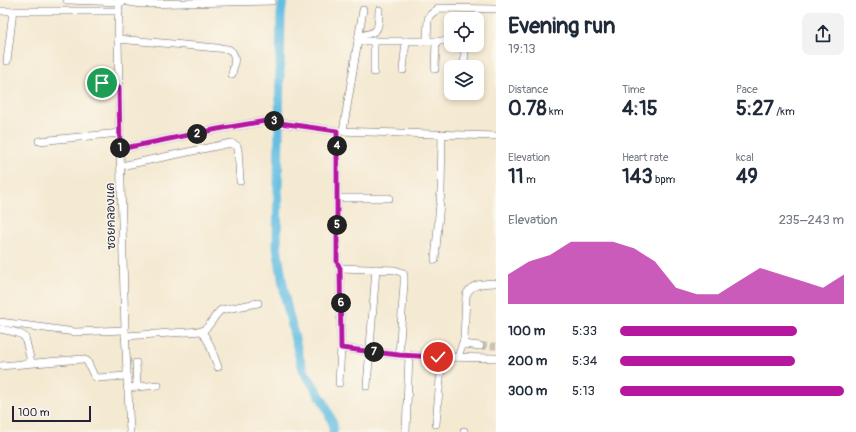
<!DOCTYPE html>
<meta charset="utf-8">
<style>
:root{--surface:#fff;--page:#f2f2f3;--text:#1f2937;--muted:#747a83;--accent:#b5179e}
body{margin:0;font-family:Pangolin,"Playpen Sans Thai",sans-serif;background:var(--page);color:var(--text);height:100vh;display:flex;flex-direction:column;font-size:15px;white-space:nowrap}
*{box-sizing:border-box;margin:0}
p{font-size:13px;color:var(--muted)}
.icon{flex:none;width:22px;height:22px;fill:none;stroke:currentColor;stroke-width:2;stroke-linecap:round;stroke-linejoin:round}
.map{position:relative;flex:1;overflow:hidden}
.drawer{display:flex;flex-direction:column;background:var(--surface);width:360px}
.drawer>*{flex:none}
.tools{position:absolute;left:444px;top:12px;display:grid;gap:8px}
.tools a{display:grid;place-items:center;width:40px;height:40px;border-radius:8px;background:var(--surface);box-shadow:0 2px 6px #0003;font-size:20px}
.scale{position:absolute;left:12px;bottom:10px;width:79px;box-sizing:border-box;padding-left:4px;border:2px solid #22223b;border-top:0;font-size:11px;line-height:14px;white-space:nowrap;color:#22223b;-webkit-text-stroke:3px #fbf7ec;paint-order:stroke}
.pin{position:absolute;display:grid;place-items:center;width:34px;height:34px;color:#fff;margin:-17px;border:2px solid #fff;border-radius:50%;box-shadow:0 1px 4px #0007}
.km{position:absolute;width:20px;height:20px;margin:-10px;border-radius:50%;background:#222;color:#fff;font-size:11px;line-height:20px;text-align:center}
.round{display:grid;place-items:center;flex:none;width:42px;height:42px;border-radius:8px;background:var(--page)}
.headline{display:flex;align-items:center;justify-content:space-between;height:68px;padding:0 12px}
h1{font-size:22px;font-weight:800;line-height:30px}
.stats{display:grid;grid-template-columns:repeat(3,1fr);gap:6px;height:68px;padding:4px 12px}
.stats div{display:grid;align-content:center}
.stats b{font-size:20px;font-weight:800}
.stats small{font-size:11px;font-weight:400}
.stats p{font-size:11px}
.chart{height:112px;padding:8px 12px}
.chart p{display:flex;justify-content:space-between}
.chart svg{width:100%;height:72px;margin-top:4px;fill:var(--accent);opacity:.7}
ul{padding:0 12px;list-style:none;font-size:13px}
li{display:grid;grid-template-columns:64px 48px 1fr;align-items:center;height:30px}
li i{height:10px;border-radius:5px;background:var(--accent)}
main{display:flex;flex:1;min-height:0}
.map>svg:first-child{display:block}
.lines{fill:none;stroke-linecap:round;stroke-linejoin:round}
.river{stroke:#65bee2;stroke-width:9}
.minor-tunnel{stroke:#cac1b3;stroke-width:7;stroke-dasharray:7 3.5;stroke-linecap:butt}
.minor-casing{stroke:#6c6870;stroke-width:8}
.minor{stroke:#fff;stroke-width:7}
.route-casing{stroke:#fff;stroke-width:8}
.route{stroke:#b5179e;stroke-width:5}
.labels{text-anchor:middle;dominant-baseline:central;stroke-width:3;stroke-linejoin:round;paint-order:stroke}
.street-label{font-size:12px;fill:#22223b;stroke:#fbf7ec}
</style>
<main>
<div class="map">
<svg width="496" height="432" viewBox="0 0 496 432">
<rect width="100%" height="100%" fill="#fbf7ec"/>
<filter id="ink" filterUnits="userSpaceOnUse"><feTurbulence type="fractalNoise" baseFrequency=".025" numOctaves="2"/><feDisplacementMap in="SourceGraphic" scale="8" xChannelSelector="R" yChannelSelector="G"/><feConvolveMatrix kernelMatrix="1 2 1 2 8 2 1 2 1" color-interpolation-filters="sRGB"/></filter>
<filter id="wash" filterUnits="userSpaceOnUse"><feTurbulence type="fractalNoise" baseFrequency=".012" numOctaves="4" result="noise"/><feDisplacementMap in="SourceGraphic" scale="16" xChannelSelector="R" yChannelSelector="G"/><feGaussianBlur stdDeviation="0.9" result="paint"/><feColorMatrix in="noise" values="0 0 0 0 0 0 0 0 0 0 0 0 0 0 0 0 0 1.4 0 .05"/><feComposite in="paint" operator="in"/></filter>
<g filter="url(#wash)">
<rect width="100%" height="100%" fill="#f4e9d1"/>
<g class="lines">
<polyline class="river" points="283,0 281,14 277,247 286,302 300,360 304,371 325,404 333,424 333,432"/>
</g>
</g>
<g filter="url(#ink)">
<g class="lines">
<polyline class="minor-tunnel" points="480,346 496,346"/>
<defs>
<g id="minor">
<polyline points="67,0 123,2"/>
<polyline points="119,0 118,39 120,149 125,330 130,432"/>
<polyline points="129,2 141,4 272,1"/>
<polyline points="0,11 119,11"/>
<path d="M359,36C380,32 378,31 379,10"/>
<path d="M118,39L228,49C238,53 234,65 232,74"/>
<polyline points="358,41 451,41"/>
<polyline points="427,41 428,19 430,15 439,8 496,9"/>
<polyline points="7,61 13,11"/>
<polyline points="464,67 465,45"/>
<polyline points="435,69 436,41"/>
<polyline points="403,70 406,41"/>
<polyline points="374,72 374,41"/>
<polyline points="102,83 119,87"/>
<polyline points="337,131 337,262 340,268 341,348 339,383"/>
<polyline points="343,131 363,10"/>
<polyline points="39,141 120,133"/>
<polyline points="120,149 218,129 266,121 337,131 496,136"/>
<polyline points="121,166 231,143 237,146 238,149 240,181"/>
<polyline points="337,198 389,198"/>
<polyline points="435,260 441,191 442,134"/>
<polyline points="340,268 395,270 403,273 404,276 404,284 399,355"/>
<polyline points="0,322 75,332 125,330"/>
<path d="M0,329C9,331 18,331 25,337L31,362"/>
<polyline points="202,331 209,343 218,367"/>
<path d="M125,336L202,331C211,327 213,316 221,310L258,303"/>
<polyline points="463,344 480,346"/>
<polyline points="341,348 399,355 438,357 496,358"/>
<path d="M458,357L464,339L466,296C470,283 483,284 494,283"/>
<polyline points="136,363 137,387"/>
<polyline points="0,366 82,359 87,361 94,376 97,378 127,376"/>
<polyline points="367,386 376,269"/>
<polyline points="127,388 158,385"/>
<polyline points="436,424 442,357"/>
<polyline points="406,432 409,355"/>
<polyline points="464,432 464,431"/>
</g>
</defs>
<use href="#minor" class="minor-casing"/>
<use href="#minor" class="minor"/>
</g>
</g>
<g class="lines" filter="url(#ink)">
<defs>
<polyline id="route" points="102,83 119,87 120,149 218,129 266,121 337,131 337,262 340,268 341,348 399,355 438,357"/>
</defs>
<use href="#route" class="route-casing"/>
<use href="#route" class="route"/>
</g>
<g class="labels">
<g class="street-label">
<text transform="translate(111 216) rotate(-91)">ซอยคลองแค</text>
</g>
</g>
</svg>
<div class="tools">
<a><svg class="icon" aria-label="locate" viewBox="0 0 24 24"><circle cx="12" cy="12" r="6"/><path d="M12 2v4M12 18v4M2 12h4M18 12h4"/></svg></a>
<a><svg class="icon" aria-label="layers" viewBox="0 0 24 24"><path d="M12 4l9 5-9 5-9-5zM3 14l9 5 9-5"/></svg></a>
</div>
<div class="scale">100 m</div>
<div class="pin" style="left:102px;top:83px;background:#1e9e55"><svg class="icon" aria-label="arrive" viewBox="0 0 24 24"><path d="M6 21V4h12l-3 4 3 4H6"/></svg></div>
<div class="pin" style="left:438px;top:357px;background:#d93025"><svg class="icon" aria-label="check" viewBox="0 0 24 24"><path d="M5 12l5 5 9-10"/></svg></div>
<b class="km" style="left:120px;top:148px">1</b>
<b class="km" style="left:197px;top:134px">2</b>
<b class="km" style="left:274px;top:121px">3</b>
<b class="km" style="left:337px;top:146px">4</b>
<b class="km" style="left:337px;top:225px">5</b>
<b class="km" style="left:341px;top:303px">6</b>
<b class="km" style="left:374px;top:352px">7</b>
</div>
<section class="drawer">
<div class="headline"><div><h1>Evening run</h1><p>19:13</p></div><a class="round"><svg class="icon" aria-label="share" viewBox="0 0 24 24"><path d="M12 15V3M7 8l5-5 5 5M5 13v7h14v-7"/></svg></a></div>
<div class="stats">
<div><p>Distance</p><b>0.78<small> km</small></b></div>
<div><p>Time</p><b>4:15</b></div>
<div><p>Pace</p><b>5:27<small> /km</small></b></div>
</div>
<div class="stats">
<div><p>Elevation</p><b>11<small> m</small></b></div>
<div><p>Heart rate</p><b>143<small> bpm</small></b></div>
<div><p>kcal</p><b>49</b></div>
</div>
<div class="chart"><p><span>Elevation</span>235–243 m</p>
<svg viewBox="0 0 160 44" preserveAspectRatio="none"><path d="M0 44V26L10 18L20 14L30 6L40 6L50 6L60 10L70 18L80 34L90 38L100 38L110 30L120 22L130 26L140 30L150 34L160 26V44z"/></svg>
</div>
<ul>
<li><b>100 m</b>5:33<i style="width:79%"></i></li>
<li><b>200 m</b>5:34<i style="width:78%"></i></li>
<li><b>300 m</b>5:13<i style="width:100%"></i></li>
</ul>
</section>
</main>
